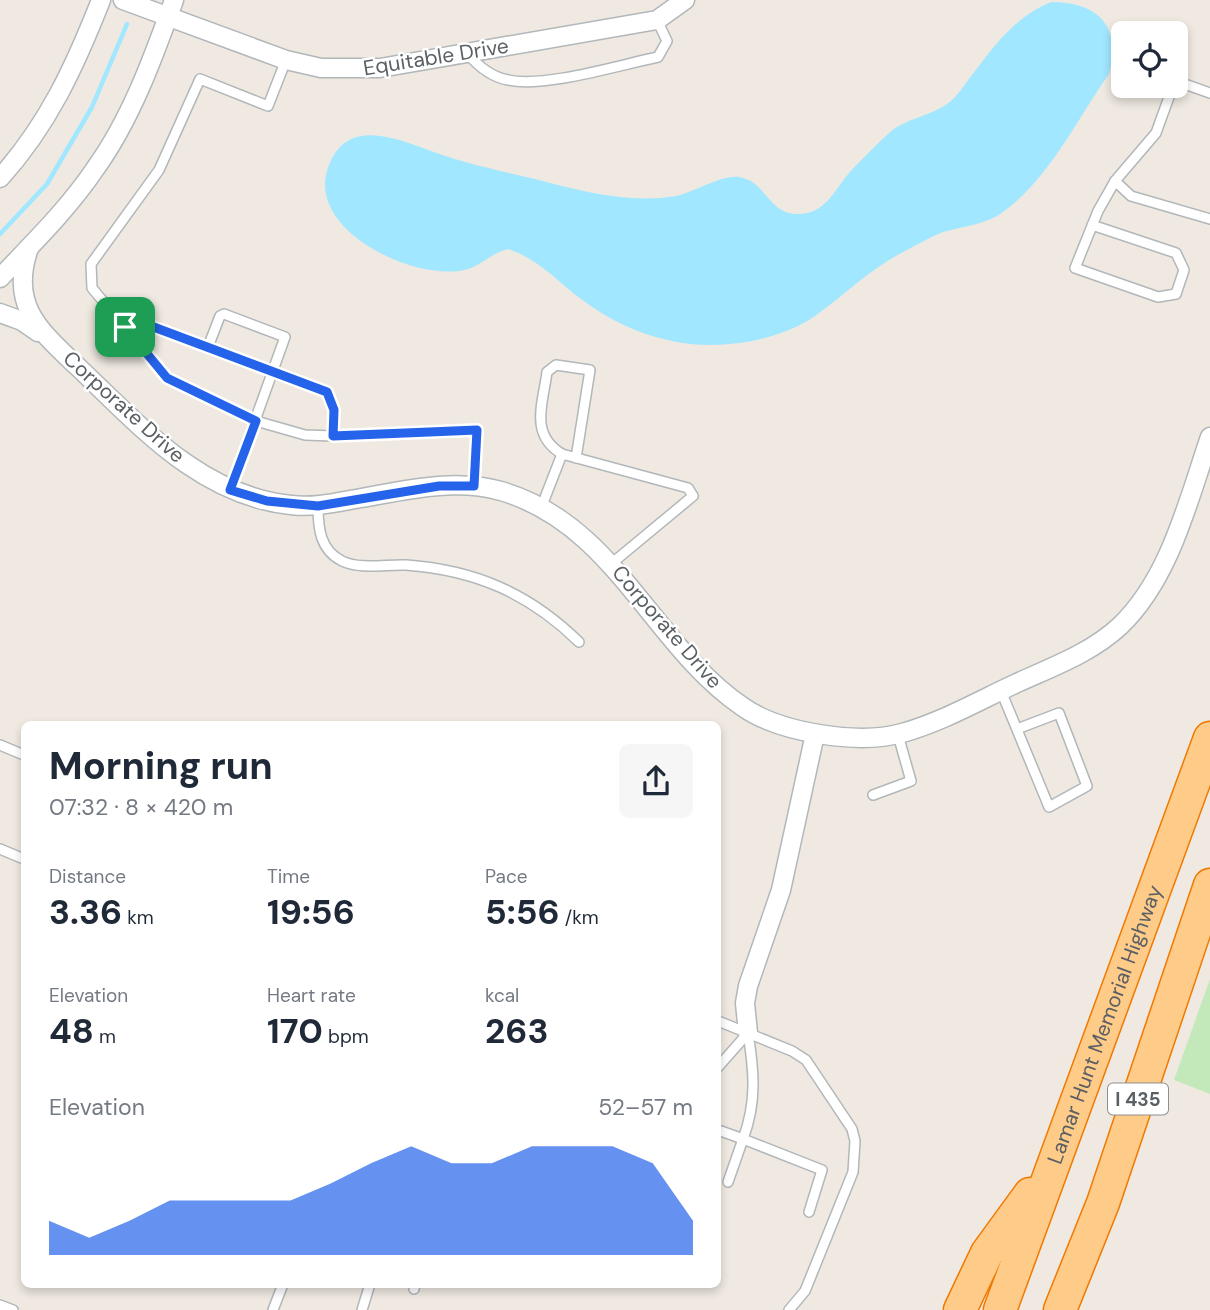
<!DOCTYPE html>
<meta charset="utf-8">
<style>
:root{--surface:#fff;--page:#f6f6f7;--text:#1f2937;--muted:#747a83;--accent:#2563eb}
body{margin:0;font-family:"DM Sans",sans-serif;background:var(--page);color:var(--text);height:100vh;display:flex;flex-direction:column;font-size:26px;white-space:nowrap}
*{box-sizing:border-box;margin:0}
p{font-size:23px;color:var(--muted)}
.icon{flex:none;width:38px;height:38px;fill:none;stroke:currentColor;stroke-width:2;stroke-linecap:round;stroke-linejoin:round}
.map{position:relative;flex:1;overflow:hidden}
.side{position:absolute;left:21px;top:721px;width:700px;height:567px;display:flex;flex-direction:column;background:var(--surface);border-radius:10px;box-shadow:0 4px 10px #0003}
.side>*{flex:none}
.controls{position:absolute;left:1111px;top:21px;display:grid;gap:14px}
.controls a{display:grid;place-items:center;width:77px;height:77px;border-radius:10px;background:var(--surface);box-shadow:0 4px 10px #0003;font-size:35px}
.pin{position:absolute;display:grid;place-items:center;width:60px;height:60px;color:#fff;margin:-30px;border-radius:14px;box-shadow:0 4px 10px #0006}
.round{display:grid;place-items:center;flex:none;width:74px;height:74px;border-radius:10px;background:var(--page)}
.head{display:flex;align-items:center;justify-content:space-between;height:119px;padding:0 28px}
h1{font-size:38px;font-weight:700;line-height:52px}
.metrics{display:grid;grid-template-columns:repeat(3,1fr);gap:10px;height:119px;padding:7px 28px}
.metrics div{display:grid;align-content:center}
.metrics b{font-size:35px;font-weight:700}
.metrics small{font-size:19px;font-weight:400}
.metrics p{font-size:19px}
.chart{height:196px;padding:14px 28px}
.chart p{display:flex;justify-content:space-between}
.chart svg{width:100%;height:126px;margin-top:7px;fill:var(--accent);opacity:.7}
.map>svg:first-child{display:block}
.green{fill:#c3e9bb}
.water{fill:#a1e7ff}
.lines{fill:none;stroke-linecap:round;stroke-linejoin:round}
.stream{stroke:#a1e7ff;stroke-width:4.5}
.service-casing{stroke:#b2b7ba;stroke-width:12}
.minor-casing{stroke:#b2b7ba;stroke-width:21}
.motorway-casing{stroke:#f07900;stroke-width:35}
.service{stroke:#fff;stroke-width:9}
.minor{stroke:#fff;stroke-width:18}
.motorway{stroke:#ffcb88;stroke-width:32}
.route-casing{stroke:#fff;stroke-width:14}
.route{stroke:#2563eb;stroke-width:9}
.labels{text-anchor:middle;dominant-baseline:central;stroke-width:5;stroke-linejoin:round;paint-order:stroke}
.shield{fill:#fff;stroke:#8c9092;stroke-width:2}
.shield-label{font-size:19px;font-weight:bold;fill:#5a6064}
.street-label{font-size:21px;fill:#5a6064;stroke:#fff}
</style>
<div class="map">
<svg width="1210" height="1310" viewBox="0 0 1210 1310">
<rect width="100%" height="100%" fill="#efe9e1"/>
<polygon class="green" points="1210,979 1210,1094 1174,1080"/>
<path class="water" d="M1051,2C1098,2 1122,26 1109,74C1077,119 1049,179 1003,212C984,226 959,226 938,234C927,239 916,245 905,251C871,268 846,294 815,316C777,342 717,351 672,341C638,334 609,320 581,299C557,281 537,258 508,249C491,253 480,267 464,270C415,281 309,232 327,171C344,114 397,139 434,152C466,164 502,171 535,179C580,191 629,204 676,196C694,192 723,174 739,177C766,181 768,213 796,214C825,215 833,192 849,173C861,160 875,146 888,134C906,117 932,117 951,101C960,93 967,81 975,71C996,43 1017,16 1051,2Z"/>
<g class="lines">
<polyline class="stream" points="0,234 47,184 92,107 127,24"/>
<defs>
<g id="service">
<path d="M468,54C478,66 492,77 508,80C545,88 619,65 658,57L667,41L657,20"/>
<polyline points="286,60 268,106 200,79 159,170 91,264 92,288 167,378 256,421 305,435 333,436 477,430 474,486"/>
<polyline points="1176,81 1210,93"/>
<polyline points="1115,181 1156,133 1173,86"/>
<polyline points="1092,225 1176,253 1184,270 1176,294 1158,297 1075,268 1098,211 1115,181 1131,196 1210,219"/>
<polyline points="125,327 151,326 327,392 334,410 333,436"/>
<polyline points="208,347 220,316 224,314 285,337 230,490"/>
<path d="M562,454C529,434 543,404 547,372L556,365L590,370L576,458"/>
<path d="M318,506C318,528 320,550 342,561C361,570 386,564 406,565C475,570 529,593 579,642"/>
<polyline points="541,508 562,454 688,488 693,496 611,564"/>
<polyline points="1001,691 1049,807 1087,786 1059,713 1017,729"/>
<polyline points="0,745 24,755"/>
<polyline points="873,795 911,781 898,735"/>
<polyline points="0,849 24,859"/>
<polyline points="718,1021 792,1051 806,1060 852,1129 855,1141 853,1172 805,1291 789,1310"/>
<path d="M748,1033C754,1071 757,1102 743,1139L822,1170L809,1212"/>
<polyline points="718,1067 748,1033"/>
<polyline points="718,1130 743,1139 728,1182"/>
<polyline points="414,1289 415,1284"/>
<polyline points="0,1305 13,1310"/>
<polyline points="273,1310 283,1284"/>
<polyline points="362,1310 370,1284"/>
</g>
<g id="minor">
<polyline points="123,0 286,60 321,68 380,68 657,20 685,0"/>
<path d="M0,178C48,125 75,66 101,0"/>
<path d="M29,248C9,305 39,330 78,367C140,426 201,496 291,505C315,508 338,502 361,498C406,490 455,478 501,491C615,524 652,645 743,707C780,733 859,745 902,733C942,722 980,700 1017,683C1052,667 1091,653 1120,626C1170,578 1188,501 1210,437"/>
<path d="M0,278C33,243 68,209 95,169C131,119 153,58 174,0"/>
<polyline points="0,313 22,321 38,332"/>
<polyline points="748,1033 745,1003 748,986 781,890 815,734"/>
</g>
<g id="motorway">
<polyline points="960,1310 987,1253 1030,1194"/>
<path id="s1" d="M1000,1310L1210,738"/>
<polyline points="1060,1310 1103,1203 1210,885"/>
</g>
</defs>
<use href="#service" class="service-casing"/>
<use href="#minor" class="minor-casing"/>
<use href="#motorway" class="motorway-casing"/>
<use href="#service" class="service"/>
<use href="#minor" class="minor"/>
<use href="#motorway" class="motorway"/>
</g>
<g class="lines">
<defs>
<polygon id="route" points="151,326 327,392 334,410 333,436 477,430 474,486 439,486 318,506 267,501 230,490 256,421 167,378 125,327"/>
</defs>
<use href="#route" class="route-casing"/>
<use href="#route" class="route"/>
</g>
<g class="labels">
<rect class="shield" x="1108" y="1083.5" width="60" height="31" rx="5"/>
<g class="shield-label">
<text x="1138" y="1099">I 435</text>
</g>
<g class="street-label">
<text transform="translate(436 57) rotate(-9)">Equitable Drive</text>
<text transform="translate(124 407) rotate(42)">Corporate Drive</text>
<text transform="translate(667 627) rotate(49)">Corporate Drive</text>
<text stroke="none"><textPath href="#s1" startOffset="304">Lamar Hunt Memorial Highway</textPath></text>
</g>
</g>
</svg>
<div class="controls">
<a><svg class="icon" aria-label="locate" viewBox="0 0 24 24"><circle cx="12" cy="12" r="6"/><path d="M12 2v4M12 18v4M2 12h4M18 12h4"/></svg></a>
</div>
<div class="pin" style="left:125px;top:327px;background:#1e9e55"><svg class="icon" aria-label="arrive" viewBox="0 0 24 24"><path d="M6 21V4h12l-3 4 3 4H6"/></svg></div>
<section class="side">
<div class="head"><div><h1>Morning run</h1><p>07:32 · 8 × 420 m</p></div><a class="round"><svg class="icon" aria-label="share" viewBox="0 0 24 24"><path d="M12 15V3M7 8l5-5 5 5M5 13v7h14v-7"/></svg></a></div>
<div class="metrics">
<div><p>Distance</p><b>3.36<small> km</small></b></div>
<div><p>Time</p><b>19:56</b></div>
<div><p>Pace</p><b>5:56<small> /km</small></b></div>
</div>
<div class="metrics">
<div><p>Elevation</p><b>48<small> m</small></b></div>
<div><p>Heart rate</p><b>170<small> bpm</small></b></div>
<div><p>kcal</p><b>263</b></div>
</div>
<div class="chart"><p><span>Elevation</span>52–57 m</p>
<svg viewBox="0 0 160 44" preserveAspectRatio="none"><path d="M0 44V32L10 38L20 32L30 25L40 25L50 25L60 25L70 19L80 12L90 6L100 12L110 12L120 6L130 6L140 6L150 12L160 32V44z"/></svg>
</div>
</section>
</div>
